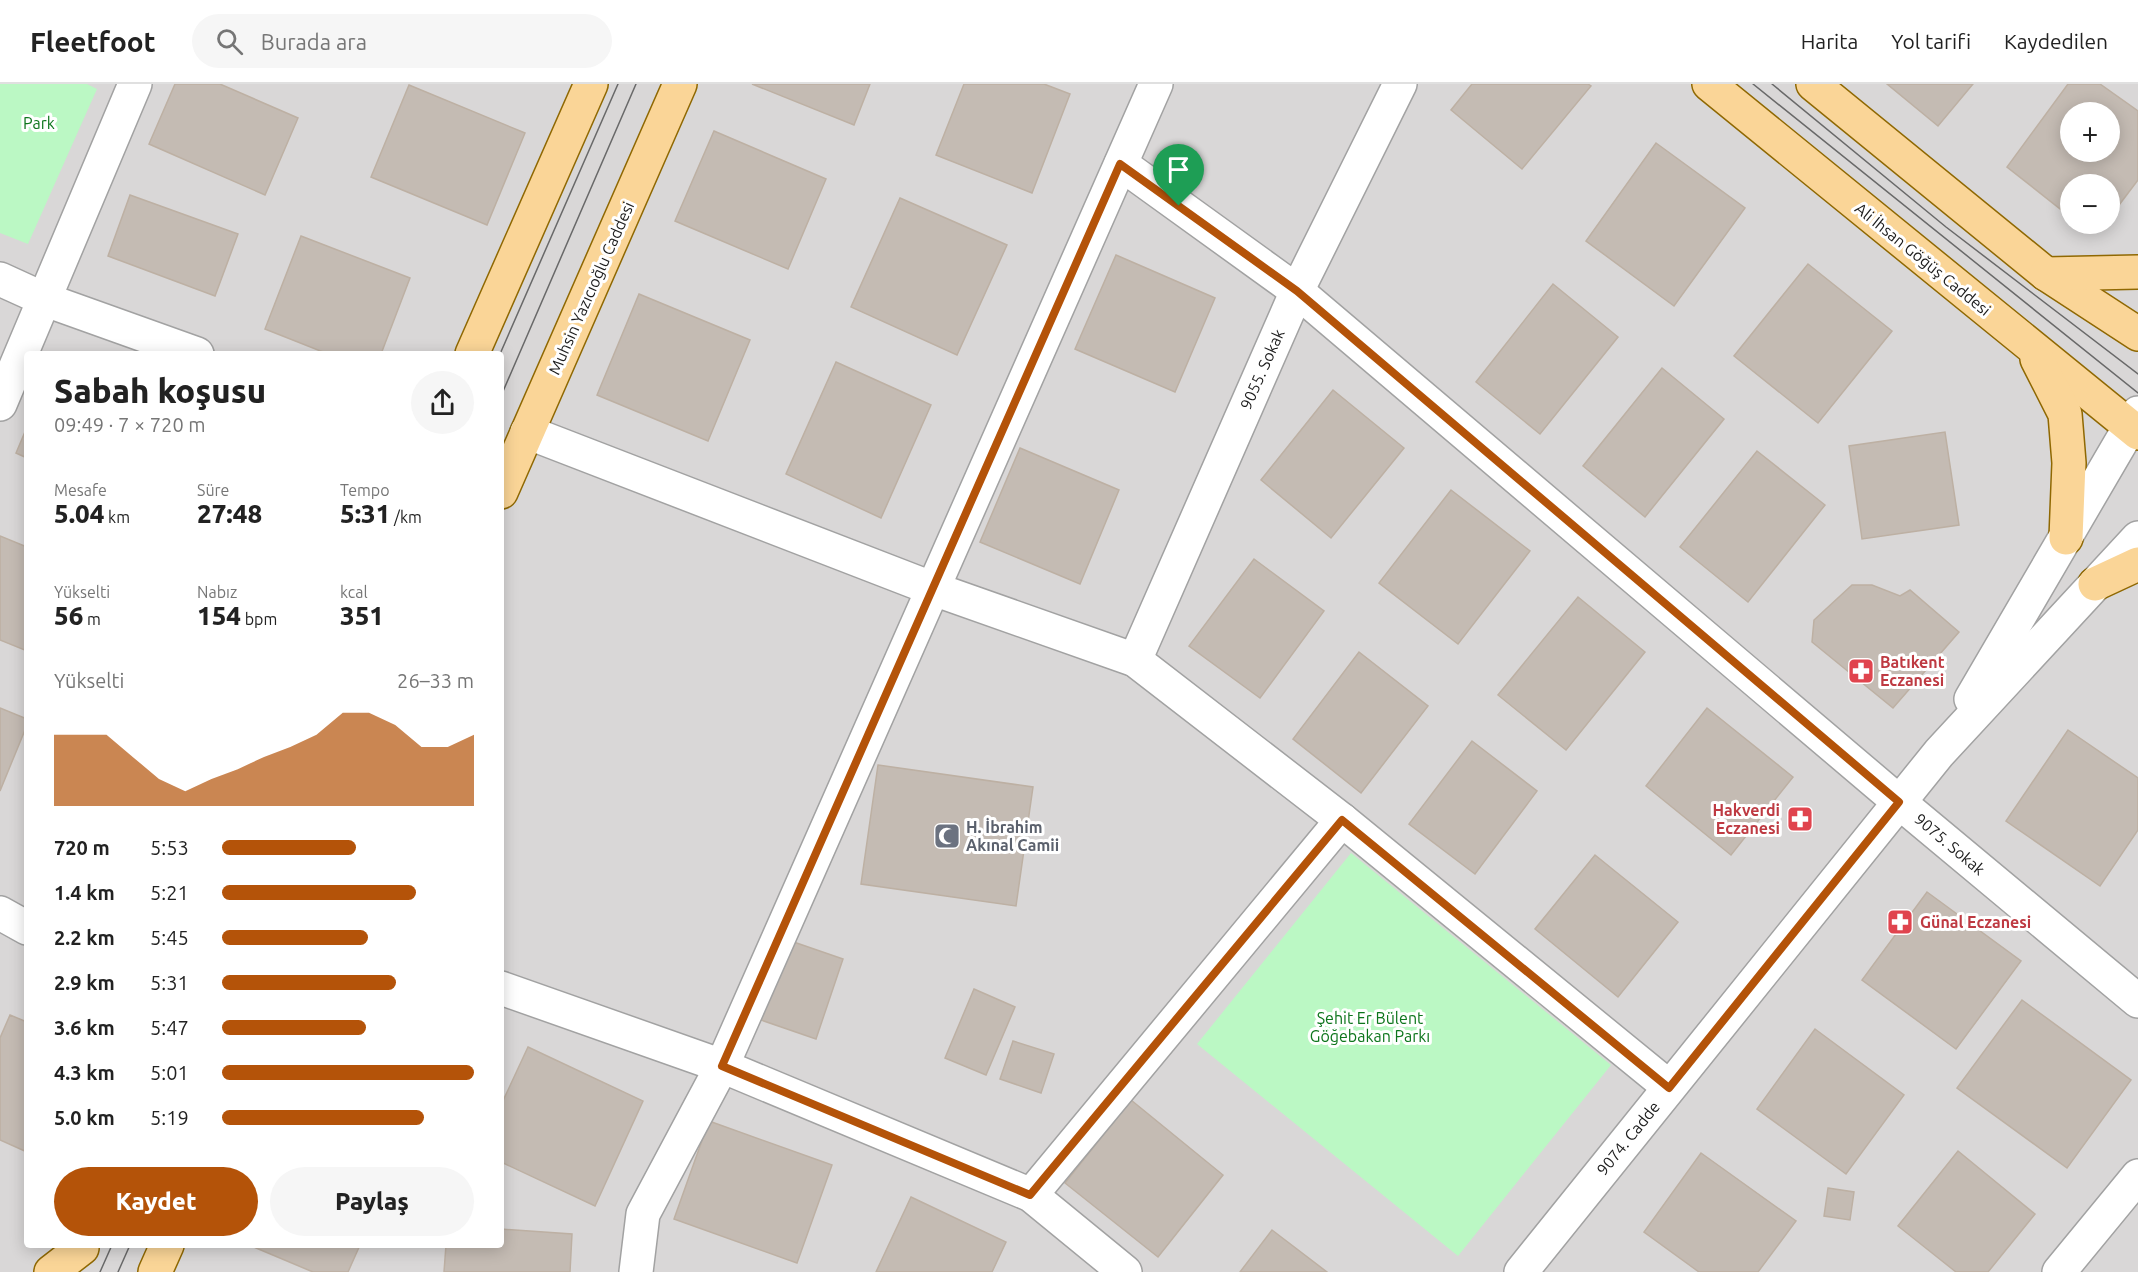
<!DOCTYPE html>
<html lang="tr">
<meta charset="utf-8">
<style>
:root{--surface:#fff;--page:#f6f6f6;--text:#222;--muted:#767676;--line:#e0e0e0;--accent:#b45309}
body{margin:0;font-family:Ubuntu,sans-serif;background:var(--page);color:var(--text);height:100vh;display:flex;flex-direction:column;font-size:22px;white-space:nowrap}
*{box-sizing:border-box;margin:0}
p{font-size:20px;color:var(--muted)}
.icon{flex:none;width:33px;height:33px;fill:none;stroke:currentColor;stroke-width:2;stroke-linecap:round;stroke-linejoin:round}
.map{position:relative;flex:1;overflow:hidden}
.sheet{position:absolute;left:24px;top:267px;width:480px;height:897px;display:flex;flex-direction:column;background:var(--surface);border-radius:6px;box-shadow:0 3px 15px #0003}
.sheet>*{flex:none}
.tools{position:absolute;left:2060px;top:18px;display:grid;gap:12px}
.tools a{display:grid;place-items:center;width:60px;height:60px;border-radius:50%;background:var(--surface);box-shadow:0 3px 15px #0003;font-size:30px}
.pin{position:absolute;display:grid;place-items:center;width:51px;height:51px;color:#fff;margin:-62px -26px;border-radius:50% 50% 50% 0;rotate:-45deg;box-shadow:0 0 6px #0007}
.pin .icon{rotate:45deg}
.round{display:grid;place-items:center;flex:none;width:63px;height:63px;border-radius:32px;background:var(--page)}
.headline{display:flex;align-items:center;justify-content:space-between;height:102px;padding:0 30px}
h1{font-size:33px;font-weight:800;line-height:45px}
.figures{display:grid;grid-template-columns:repeat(3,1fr);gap:9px;height:102px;padding:6px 30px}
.figures div{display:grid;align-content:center}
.figures b{font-size:26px;font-weight:800}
.figures small{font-size:16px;font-weight:400}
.figures p{font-size:16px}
.chart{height:168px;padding:12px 30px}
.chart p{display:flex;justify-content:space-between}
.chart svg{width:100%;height:108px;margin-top:6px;fill:var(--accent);opacity:.7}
.button{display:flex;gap:12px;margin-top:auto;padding:12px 30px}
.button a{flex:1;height:69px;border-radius:36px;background:var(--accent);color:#fff;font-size:24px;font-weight:800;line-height:69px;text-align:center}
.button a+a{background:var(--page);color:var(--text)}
ul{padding:0 30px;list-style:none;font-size:20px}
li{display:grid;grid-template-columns:96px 72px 1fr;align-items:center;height:45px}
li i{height:15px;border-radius:8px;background:var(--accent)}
header{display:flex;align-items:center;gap:36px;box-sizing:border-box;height:84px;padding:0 30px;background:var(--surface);border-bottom:2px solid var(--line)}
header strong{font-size:28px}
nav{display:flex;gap:33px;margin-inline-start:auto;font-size:21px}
.search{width:420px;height:54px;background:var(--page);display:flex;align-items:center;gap:15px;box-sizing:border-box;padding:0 21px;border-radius:33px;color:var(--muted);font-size:22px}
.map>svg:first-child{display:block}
.residential{fill:#d9d7d7;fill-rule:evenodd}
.park{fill:#bbf8c4}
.building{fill:#c4bbb3;stroke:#bdb0a3;stroke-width:1.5;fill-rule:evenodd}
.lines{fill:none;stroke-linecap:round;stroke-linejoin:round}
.minor-casing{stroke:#a2a2a2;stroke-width:36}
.major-casing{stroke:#8f6802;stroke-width:36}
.minor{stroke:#fff;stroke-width:33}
.major{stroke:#fad597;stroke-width:33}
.tram{stroke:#696969;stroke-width:1.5}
.route-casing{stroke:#fff;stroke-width:12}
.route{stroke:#b45309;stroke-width:8}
.labels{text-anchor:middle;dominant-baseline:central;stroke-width:6;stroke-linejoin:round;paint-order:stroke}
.park-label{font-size:16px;fill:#0c751b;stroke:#fff}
.street-label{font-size:16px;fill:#1b1b1b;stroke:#fff}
.health-label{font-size:16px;font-weight:bold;fill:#be3a42;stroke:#fff;text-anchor:start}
.worship-label{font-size:16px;font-weight:bold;fill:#5b616d;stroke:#fff;text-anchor:start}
</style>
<header>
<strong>Fleetfoot</strong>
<div class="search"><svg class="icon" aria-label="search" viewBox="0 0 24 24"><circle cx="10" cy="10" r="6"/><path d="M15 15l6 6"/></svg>Burada ara</div>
<nav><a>Harita</a><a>Yol tarifi</a><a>Kaydedilen</a></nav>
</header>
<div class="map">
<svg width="2138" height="1188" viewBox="0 0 2138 1188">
<rect width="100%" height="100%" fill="#ece9e0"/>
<path class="residential" d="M0,0H2138V1188H0ZM2070,28H2109V68H2070ZM2070,100H2109V140H2070ZM27,270H501V1161H27Z"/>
<g class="park">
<polygon points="0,0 87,0 97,5 28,160 0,149"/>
<polygon points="1351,769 1611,981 1458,1172 1197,960"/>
</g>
<g class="building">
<polygon points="175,0 220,0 298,34 265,111 149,60"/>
<polygon points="752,0 870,0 854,41"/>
<polygon points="964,0 1044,0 1070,10 1032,109 936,71"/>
<polygon points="1472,0 1588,0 1591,2 1522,85 1451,26"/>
<polygon points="1887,0 1973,0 1938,42"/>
<path d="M2068,0H2100L2138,27V96L2116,125L2109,127V100H2070V130L2064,128L2007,83ZM2070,28H2109V68H2070Z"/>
<polygon points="409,1 525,49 487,141 371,93"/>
<polygon points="714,47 826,95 788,185 675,137"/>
<polygon points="1656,59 1745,124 1674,222 1586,157"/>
<polygon points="130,111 238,150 215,212 108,172"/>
<polygon points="900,114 1007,161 957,271 851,223"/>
<polygon points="301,152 410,194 381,270 328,270 265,245"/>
<polygon points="1116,171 1215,214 1175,308 1075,265"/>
<polygon points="1808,180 1892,247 1818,339 1734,272"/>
<polygon points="1553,200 1618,253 1540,350 1476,298"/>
<polygon points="639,210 750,256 708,357 597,311"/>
<polygon points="836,278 931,321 881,434 786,390"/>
<polygon points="1662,284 1724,335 1645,433 1583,382"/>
<polygon points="1333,306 1404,364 1331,454 1261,396"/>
<polygon points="27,343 27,374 16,369"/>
<polygon points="1945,348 1959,441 1862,455 1849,362"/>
<polygon points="1020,364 1119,406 1080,500 980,458"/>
<polygon points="1757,367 1825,421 1748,518 1680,463"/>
<polygon points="1451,406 1530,467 1458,560 1379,499"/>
<polygon points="0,452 27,463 27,567 0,556"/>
<polygon points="1254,475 1324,527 1260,614 1189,562"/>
<polygon points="1852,501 1872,501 1900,512 1910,506 1959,548 1893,624 1812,558 1814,536"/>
<polygon points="1578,513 1645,568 1566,666 1498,611"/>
<polygon points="1359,568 1428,622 1361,709 1293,655"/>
<polygon points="0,624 27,635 27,641 0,707"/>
<polygon points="1707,624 1793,693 1731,771 1646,702"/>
<polygon points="2068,646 2138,694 2138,746 2100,802 2006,737"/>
<polygon points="1472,657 1537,707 1475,790 1409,740"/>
<polygon points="878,681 1033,703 1016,822 861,800"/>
<polygon points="1595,771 1678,838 1618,913 1535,845"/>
<polygon points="1927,808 2021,877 1956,965 1862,896"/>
<polygon points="785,855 843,875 816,955 758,935"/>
<polygon points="974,905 1015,923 986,991 945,974"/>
<polygon points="2022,916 2131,996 2067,1084 1957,1004"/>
<polygon points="10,931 27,938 27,1068 0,1056 0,954"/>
<polygon points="1815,945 1904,1011 1846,1090 1757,1025"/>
<polygon points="1013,957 1054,970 1041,1009 1000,995"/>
<polygon points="528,963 643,1017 595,1122 501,1078 501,1021"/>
<polygon points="1131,1016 1223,1091 1158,1173 1065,1099"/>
<polygon points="709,1037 832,1081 797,1179 674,1135"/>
<polygon points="1958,1067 2035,1130 1988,1188 1956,1188 1898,1142"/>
<polygon points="1701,1069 1796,1137 1758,1188 1699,1188 1644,1148"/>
<polygon points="1828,1104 1854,1108 1850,1136 1824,1132"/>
<polygon points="911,1113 1006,1158 992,1188 876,1188"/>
<polygon points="501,1145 572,1150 570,1188 444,1188 446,1161 501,1161"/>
<polygon points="1272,1146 1327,1188 1240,1188"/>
<polygon points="249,1161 360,1161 348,1188 313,1188"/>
</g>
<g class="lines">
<defs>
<g id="minor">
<polyline points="1121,80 1297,207 1899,718 2138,917"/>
<polyline points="0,195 46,216 197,270"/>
<polyline points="0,320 135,0"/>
<polyline points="527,348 931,504 1135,576 1342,736 1669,1003"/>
<polyline points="1135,576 1297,207 1400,0"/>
<polyline points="1971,615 2138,329"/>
<polyline points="0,829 27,844"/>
<polyline points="501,904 722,982 1031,1111 1125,1188"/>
<polyline points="1031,1111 1342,736"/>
<polyline points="636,1188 643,1130 722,982 1156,0"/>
<polyline points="1521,1188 1939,669 2138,454"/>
<polyline points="2059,1188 2138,1092"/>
</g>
<g id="major">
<polyline points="1709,0 2138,349"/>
<polyline points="1813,0 2046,190 2138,250"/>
<polyline points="2046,190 2138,188"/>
<polyline points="472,270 591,0"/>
<polyline points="2037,275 2065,330 2069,379 2066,454"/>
<polyline points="501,408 680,0"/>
<polyline points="2095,500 2138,480"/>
<polyline points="51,1188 82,1164"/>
<polyline points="155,1188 167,1161"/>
</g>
</defs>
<use href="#minor" class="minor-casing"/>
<use href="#major" class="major-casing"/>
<use href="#minor" class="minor"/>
<use href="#major" class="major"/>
<g class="tram">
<polyline points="1753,0 2138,309"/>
<polyline points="1772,0 1946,143 2138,290"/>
<polyline points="500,270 618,0"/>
<polyline points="501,312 636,0"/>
<polyline points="100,1188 112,1161"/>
<polyline points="118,1188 130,1161"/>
</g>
</g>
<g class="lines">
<defs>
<polygon id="route" points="1120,80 1297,207 1899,718 1669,1004 1342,736 1030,1111 722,982"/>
</defs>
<use href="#route" class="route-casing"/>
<use href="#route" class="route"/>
</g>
<defs>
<symbol id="pharmacy-square" viewBox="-11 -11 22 22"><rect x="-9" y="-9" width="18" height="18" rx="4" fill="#e0444e" stroke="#fff"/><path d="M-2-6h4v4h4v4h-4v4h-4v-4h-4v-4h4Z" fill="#fff"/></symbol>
<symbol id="mosque-square" viewBox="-11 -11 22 22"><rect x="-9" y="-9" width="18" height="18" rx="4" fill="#6b7280" stroke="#fff"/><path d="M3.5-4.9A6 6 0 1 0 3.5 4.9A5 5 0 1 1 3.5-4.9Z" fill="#fff"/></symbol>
</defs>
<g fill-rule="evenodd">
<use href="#pharmacy-square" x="1846" y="572" width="30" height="30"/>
<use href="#pharmacy-square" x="1785" y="720" width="30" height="30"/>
<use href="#mosque-square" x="932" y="737" width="30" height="30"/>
<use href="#pharmacy-square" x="1885" y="823" width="30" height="30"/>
</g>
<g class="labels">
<g class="park-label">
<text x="39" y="39">Park</text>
<text x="1370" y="934">Şehit Er Bülent<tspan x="1370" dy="18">Göğebakan Parkı</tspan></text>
</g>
<g class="street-label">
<text transform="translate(1923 175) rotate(39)">Ali İhsan Göğüş Caddesi</text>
<text transform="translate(591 204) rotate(-66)">Muhsin Yazıcıoğlu Caddesi</text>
<text transform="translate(1262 285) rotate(-66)">9055. Sokak</text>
<text transform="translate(1950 760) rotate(40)">9075. Sokak</text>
<text transform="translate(1628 1054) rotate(-51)">9074. Cadde</text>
</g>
<g class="health-label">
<text x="1880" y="578">Batıkent<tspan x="1880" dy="18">Eczanesi</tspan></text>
<text x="1780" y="726" text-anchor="end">Hakverdi<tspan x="1780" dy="18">Eczanesi</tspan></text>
<text x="1920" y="838">Günal Eczanesi</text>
</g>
<g class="worship-label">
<text x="966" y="743">H. İbrahim<tspan x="966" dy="18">Akınal Camii</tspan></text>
</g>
</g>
</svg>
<div class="tools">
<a>+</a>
<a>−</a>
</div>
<div class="pin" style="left:1179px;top:122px;background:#1e9e55"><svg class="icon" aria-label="arrive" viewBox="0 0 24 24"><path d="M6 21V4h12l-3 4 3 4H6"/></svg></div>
<section class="sheet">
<div class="headline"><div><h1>Sabah koşusu</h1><p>09:49 · 7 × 720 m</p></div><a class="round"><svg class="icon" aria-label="share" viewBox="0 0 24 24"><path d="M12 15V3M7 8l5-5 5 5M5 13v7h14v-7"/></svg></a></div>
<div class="figures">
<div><p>Mesafe</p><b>5.04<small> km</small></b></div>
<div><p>Süre</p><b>27:48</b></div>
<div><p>Tempo</p><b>5:31<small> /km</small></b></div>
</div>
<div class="figures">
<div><p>Yükselti</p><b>56<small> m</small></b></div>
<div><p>Nabız</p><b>154<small> bpm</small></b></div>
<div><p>kcal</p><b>351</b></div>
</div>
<div class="chart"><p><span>Yükselti</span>26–33 m</p>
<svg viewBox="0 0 160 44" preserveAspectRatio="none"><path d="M0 44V15L10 15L20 15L30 24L40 33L50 38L60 33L70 29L80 24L90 20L100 15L110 6L120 6L130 11L140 20L150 20L160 15V44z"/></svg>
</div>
<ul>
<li><b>720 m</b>5:53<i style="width:53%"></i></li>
<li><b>1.4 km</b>5:21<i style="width:77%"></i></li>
<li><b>2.2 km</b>5:45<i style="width:58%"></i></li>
<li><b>2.9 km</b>5:31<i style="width:69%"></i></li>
<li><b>3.6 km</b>5:47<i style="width:57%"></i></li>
<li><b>4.3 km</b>5:01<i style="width:100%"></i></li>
<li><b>5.0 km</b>5:19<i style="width:80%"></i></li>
</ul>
<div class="button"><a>Kaydet</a><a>Paylaş</a></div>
</section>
</div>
